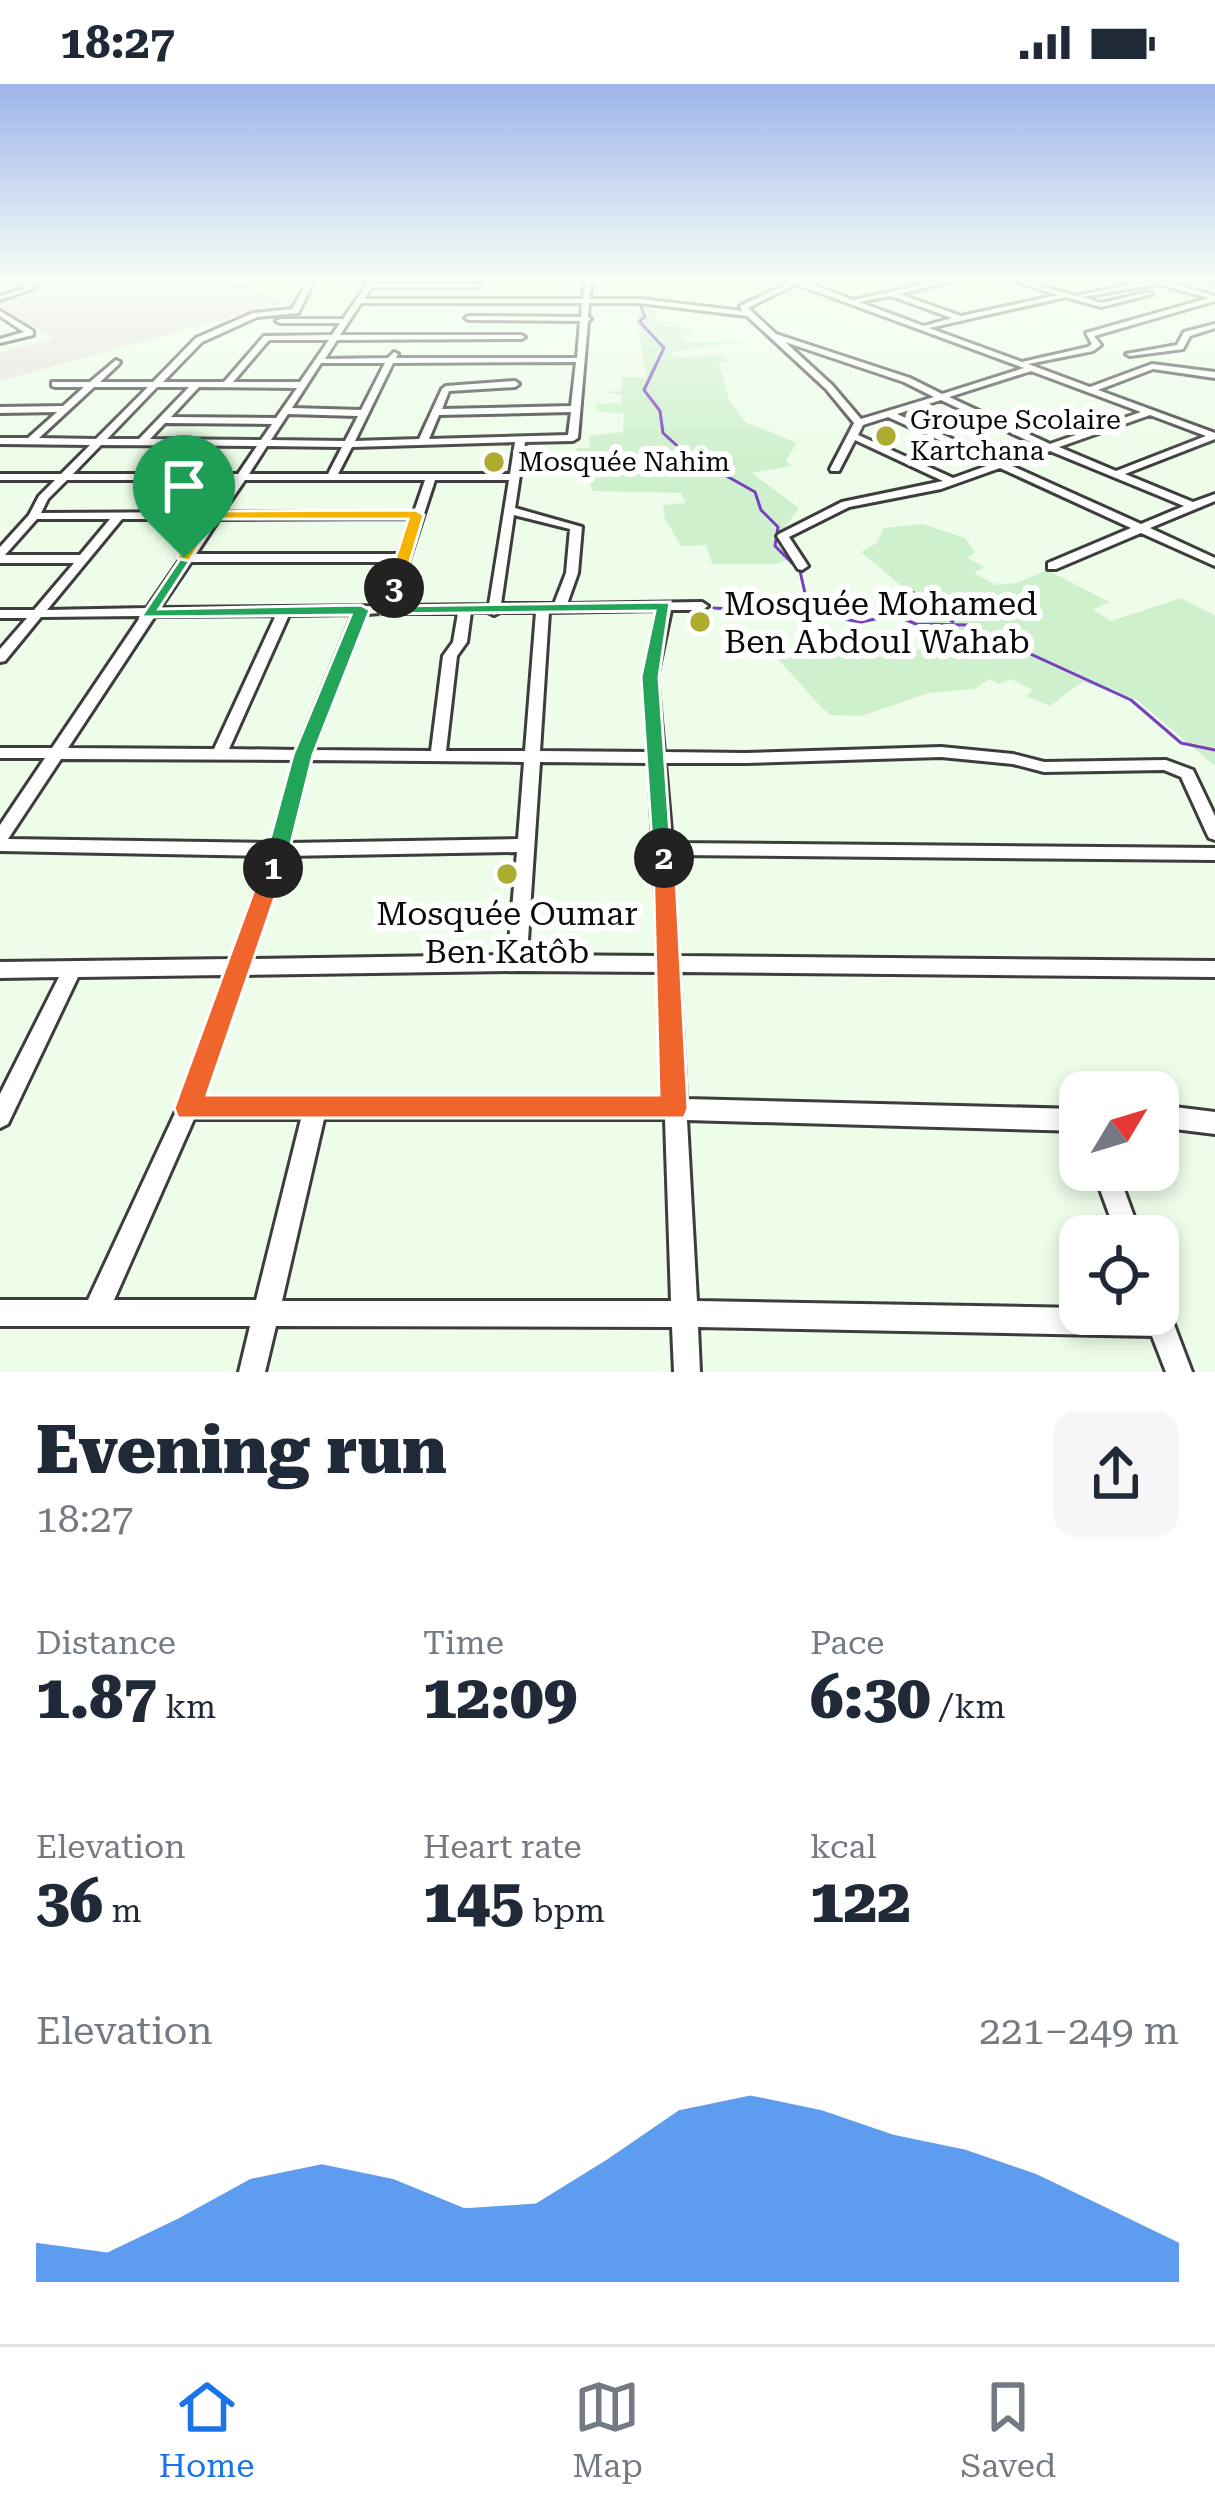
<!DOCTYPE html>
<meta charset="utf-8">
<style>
:root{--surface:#fff;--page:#f6f6f7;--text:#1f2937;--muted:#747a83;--line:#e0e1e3;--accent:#1a73e8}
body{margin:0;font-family:"Roboto Serif",serif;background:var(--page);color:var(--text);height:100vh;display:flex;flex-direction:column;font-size:45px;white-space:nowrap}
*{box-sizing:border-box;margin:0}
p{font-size:39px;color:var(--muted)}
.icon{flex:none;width:66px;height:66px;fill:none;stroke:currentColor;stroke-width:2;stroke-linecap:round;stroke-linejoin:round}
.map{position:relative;height:1288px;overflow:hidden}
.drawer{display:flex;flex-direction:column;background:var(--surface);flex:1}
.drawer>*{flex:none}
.needle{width:78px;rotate:52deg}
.tools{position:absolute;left:1059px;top:987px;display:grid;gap:24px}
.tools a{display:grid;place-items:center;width:120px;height:120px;border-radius:24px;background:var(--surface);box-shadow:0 6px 18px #0003;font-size:60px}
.pin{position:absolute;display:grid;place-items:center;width:102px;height:102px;color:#fff;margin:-123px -51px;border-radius:50% 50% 50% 0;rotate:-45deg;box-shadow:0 0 12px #0007}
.pin .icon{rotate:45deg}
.km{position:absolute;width:60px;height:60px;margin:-30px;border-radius:50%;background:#222;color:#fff;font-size:33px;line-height:60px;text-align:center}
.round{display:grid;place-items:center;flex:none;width:126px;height:126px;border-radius:24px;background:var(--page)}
.summary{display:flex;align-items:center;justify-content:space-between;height:204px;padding:0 36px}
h1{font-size:66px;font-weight:800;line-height:90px}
.metrics{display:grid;grid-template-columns:repeat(3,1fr);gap:18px;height:204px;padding:12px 36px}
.metrics div{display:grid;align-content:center}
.metrics b{font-size:60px;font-weight:800}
.metrics small{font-size:33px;font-weight:400}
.metrics p{font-size:33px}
.chart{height:336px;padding:24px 36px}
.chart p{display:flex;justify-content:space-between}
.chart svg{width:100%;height:216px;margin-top:12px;fill:var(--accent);opacity:.7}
.status{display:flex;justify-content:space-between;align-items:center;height:84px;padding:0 60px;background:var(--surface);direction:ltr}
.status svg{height:33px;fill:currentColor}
.tab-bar{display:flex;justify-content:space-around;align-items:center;height:168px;border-top:3px solid var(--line);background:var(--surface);font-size:33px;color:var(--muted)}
.tab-bar a{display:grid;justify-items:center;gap:6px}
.tab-bar .active{color:var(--accent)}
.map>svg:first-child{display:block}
.industrial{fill:#e9dfdf}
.farmland{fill:#cef0cc}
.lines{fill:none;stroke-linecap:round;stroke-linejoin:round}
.stream{stroke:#7840c1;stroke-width:3}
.minor-casing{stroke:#3d3d3d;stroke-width:6}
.minor{fill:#fff;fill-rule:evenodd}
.split-1{fill:#22a559;stroke:#fff;stroke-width:3}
.split-2{fill:#f0652b;stroke:#fff;stroke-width:3}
.split-3{fill:#22a559;stroke:#fff;stroke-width:3}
.split-4{fill:#f5b400;stroke:#fff;stroke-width:3}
.poi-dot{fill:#adac2f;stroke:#fff;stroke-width:4.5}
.labels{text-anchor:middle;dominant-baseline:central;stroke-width:12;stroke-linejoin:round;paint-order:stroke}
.far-poi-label{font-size:27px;fill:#0a0a0a;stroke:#fff;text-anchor:start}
.poi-label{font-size:33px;fill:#0a0a0a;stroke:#fff;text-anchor:start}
</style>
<div class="status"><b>18:27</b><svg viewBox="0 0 49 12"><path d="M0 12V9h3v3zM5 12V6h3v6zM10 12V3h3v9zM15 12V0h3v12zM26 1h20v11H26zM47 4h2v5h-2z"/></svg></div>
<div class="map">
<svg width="1215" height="1288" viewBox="0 0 1215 1288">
<rect width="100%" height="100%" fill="#edfde9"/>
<polygon class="industrial" points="25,196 231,196 285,218 0,297 0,268 54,255 0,224 0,215 43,206"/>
<g class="farmland">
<polygon points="641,219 654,222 655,234 666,242 691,244 695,250 681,251 685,259 744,257 671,268 675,274 724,271 728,278 719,279 729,317 745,338 797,359 786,376 791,382 752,389 799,424 776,455 788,475 776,480 712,480 706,461 681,462 665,435 663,421 686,419 681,409 593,407 576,364 590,364 589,352 623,348 624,330 597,327 596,320 622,319 622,311 603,308 621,307 622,293 646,293 638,239"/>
<polygon points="923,440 965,454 975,468 967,474 984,483 974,489 996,501 1017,499 1047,486 1109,518 1093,526 1111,537 1181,514 1215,532 1215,682 1137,616 1082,598 1050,622 1026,612 1033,606 1011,595 999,600 989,595 975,605 929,609 861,632 831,631 822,624 779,576 785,568 820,553 830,565 943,566 930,540 936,531 861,468 877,459 884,444"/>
</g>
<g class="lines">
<g class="stream">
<polyline points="638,214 645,233 639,237 664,264 644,306 660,327 663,349 684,368 755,408 761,426 778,443 775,462 800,487 807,518 820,531 861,538 894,531 916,540 967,541"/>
<polyline points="907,504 953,538"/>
<polyline points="714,524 820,531"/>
<polyline points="969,542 1131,616 1181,659 1215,666"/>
</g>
<defs>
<g id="minor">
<polygon points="16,196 23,196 35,204 0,216 0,212 26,204"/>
<path d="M309,196H315L298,229L257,233L202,258L163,298H224L264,252L332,251L340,239H280L276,237L280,235H343L370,196H376L374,199H477L480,201L477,203H372L364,215H583L585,196H591L590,215H641L742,227L740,222L790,198L789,196H801L853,216L945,196H956L899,210L961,232L1058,211L1011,196H1021L1076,212L1156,196H1169L1167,198L1215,212V217L1094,252L1101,261L1093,267L1028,280L1090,303L1152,280L1215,288V294L1153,285L1098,306L1215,349V355L1125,390L1193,418L1215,410V417L1150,444L1215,474V482L1141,449L1056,485H1048V479L1131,444L1000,384L941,405L849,423L789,453L808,482L802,486L798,485L777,452L779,450L842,418L943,397L855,356L839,387H831L830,385L854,339L826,305L747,232L639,219H589L588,233L591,235L588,237L578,354L573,357L525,358L515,424L582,443L578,489L567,520L702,518L708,522L702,526H671L657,593L664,668L745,669L941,663L1013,670L1044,678L1166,676L1193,686L1215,732V756L1209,754L1207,750L1181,693L1164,686L1044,688L1013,680L941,673L745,679H665L672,759L1215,764V776L673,771L678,872L1215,877V893L679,888L686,1015L1080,1025V1047L687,1036L697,1217L1080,1224V1230H1158L1159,1222L1168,1226L1170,1230L1192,1288H1166L1152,1252L698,1243L700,1288H674L672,1243L276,1242L265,1288H239L250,1242H0V1216H88L178,1023L225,891L78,893L8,1040L0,1044V1010L59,893L0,894V878L231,875L268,772L0,767V741L45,674H0V664H52L141,532L41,533L5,577L0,578V565L27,534H0V526H34L74,479H0V463L29,431L39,412L55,396H0V390H61L90,361L0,360V354H28L57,328L0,329V323L63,322L84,303H55L52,302V298H90L116,276L120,278L119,280L100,298H153L196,254L253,229L292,225ZM796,200L1024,284L942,310L910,294L776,250L748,224ZM1158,200L1209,214L1086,249L1092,260L1088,263L1022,278L929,244L1066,213L1101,223L1152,210L1149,208L1101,219L1082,213ZM891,212L952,234L924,242L859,218ZM361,219H582L581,233L469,232L465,234L469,236L580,237L577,274H396L398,270L394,268L388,274L325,275L337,256L521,255L525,253L521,251H340ZM269,256H329L300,298H233ZM785,258L904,298L934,313L861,335L832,301ZM576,278L571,322L442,325L449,307L515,303L519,300L515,297L446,302L442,305L419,355L355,357L393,279ZM321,279H385L361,326L292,324ZM1031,287L1141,328L1050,360L949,313ZM94,303H148L96,355L39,354ZM157,303H189L139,355H107ZM199,303L297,304L276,334L171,333ZM941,316L1041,363L1001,377L897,330ZM571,328L568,351L429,355L439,331ZM288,330L358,332L345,357L271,356ZM1150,331L1206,352L1116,387L1059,363ZM888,333L992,380L953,394L858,351L863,341ZM165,339L272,340L261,356L150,355ZM515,358L510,390H338L352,363ZM101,361L257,362L238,390H73ZM267,362L342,363L328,390H249ZM1050,367L1184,422L1141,440L1010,381ZM67,396H234L212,428L41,429L48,415ZM245,396H425L414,428H223ZM435,396H509L489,521L394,522ZM514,431L570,445L566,489L554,520H501ZM412,434L399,470H196L219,435ZM37,435H110L80,471H5ZM122,435H208L183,471L178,474L180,476L147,524L47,526ZM191,478H397L381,522L160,524ZM658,526L643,593L648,668L540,667L549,528ZM471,528H488L494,531L500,528H536L525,667H446L457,572L467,558ZM381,529H458L453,558L443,572L431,667L313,666L366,530ZM353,530L297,666L229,665L289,531ZM276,531L214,665L68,664L155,532ZM61,675L294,676L272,759L8,755ZM309,676L524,678L518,755L289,759ZM540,678L649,679L659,872L527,871ZM517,768L508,871L250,875L285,772ZM517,887L660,888L664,1015H203L245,891ZM194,1035H301L256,1216H114ZM324,1035H665L671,1217H282Z"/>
<polygon points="1203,196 1215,196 1215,200 1204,197"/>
<polygon points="0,227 33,247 33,251 0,259 0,255 24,248 0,232"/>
<polygon points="1215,240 1215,244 1190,252 1183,265 1130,272 1126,270 1177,261 1184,248"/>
<polygon points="1158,1021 1215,1028 1215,1050 1158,1043"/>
<polygon points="1093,1086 1117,1086 1141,1152 1117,1152"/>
</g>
</defs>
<use href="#minor" class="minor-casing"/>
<use href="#minor" class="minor"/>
</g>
<linearGradient id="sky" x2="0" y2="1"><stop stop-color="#9db4eb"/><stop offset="0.52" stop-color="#f7fef5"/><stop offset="1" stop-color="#f7fef5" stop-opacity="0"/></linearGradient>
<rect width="1215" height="376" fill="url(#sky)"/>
<polygon class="split-1" points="184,469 192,474 159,525 361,521 370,526 313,671 285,784 273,792 262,784 293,671 351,531 141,533"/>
<polygon class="split-2" points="664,766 675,774 688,1025 684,1034 178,1034 174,1024 262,784 273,775 285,784 207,1011 659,1011 653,774"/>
<polygon class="split-3" points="394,499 402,504 396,522 670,518 659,593 672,780 664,782 653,774 641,593 655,527 381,530 386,504"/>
<polygon class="split-4" points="416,426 424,431 402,504 394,508 386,504 408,435 216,435 189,477 176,474 212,427"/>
<g class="poi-dot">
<circle cx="886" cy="352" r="12"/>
<circle cx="494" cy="378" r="12"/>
<circle cx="700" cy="538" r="12"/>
<circle cx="507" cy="790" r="12"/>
</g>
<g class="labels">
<g class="far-poi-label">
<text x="910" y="336">Groupe Scolaire<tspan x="910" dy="31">Kartchana</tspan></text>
<text x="518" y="378">Mosquée Nahim</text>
</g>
<g class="poi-label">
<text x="724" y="519">Mosquée Mohamed<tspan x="724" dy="38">Ben Abdoul Wahab</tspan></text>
<text x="507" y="829" text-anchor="middle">Mosquée Oumar<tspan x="507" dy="38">Ben Katôb</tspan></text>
</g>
</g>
</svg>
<div class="tools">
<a><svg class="needle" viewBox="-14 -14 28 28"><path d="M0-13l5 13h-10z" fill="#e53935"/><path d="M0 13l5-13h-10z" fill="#747a83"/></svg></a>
<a><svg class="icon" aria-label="locate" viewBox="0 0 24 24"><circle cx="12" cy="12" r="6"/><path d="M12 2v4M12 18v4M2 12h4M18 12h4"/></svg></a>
</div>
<div class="pin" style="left:184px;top:474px;background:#1e9e55"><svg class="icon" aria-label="arrive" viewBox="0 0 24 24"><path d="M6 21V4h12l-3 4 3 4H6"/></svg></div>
<b class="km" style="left:273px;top:784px">1</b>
<b class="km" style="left:664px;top:774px">2</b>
<b class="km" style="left:394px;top:504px">3</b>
</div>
<section class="drawer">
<div class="summary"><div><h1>Evening run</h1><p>18:27</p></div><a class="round"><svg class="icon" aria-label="share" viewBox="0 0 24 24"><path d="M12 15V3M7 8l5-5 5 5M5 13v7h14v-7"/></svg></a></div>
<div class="metrics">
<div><p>Distance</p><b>1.87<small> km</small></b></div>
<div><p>Time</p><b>12:09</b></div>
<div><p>Pace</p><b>6:30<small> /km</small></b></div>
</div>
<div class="metrics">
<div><p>Elevation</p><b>36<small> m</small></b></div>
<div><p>Heart rate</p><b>145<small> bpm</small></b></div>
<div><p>kcal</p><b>122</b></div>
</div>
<div class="chart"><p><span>Elevation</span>221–249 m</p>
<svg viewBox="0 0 160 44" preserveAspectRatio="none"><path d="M0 44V36L10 38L20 31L30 23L40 20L50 23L60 29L70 28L80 19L90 9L100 6L110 9L120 14L130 17L140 22L150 29L160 36V44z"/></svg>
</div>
</section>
<nav class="tab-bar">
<a class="active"><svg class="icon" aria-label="home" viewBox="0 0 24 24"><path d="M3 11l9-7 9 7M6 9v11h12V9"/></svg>Home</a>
<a><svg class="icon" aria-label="map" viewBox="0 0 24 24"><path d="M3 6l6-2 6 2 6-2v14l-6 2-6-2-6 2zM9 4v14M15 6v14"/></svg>Map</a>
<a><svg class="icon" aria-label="saved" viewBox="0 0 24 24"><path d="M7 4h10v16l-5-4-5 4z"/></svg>Saved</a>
</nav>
